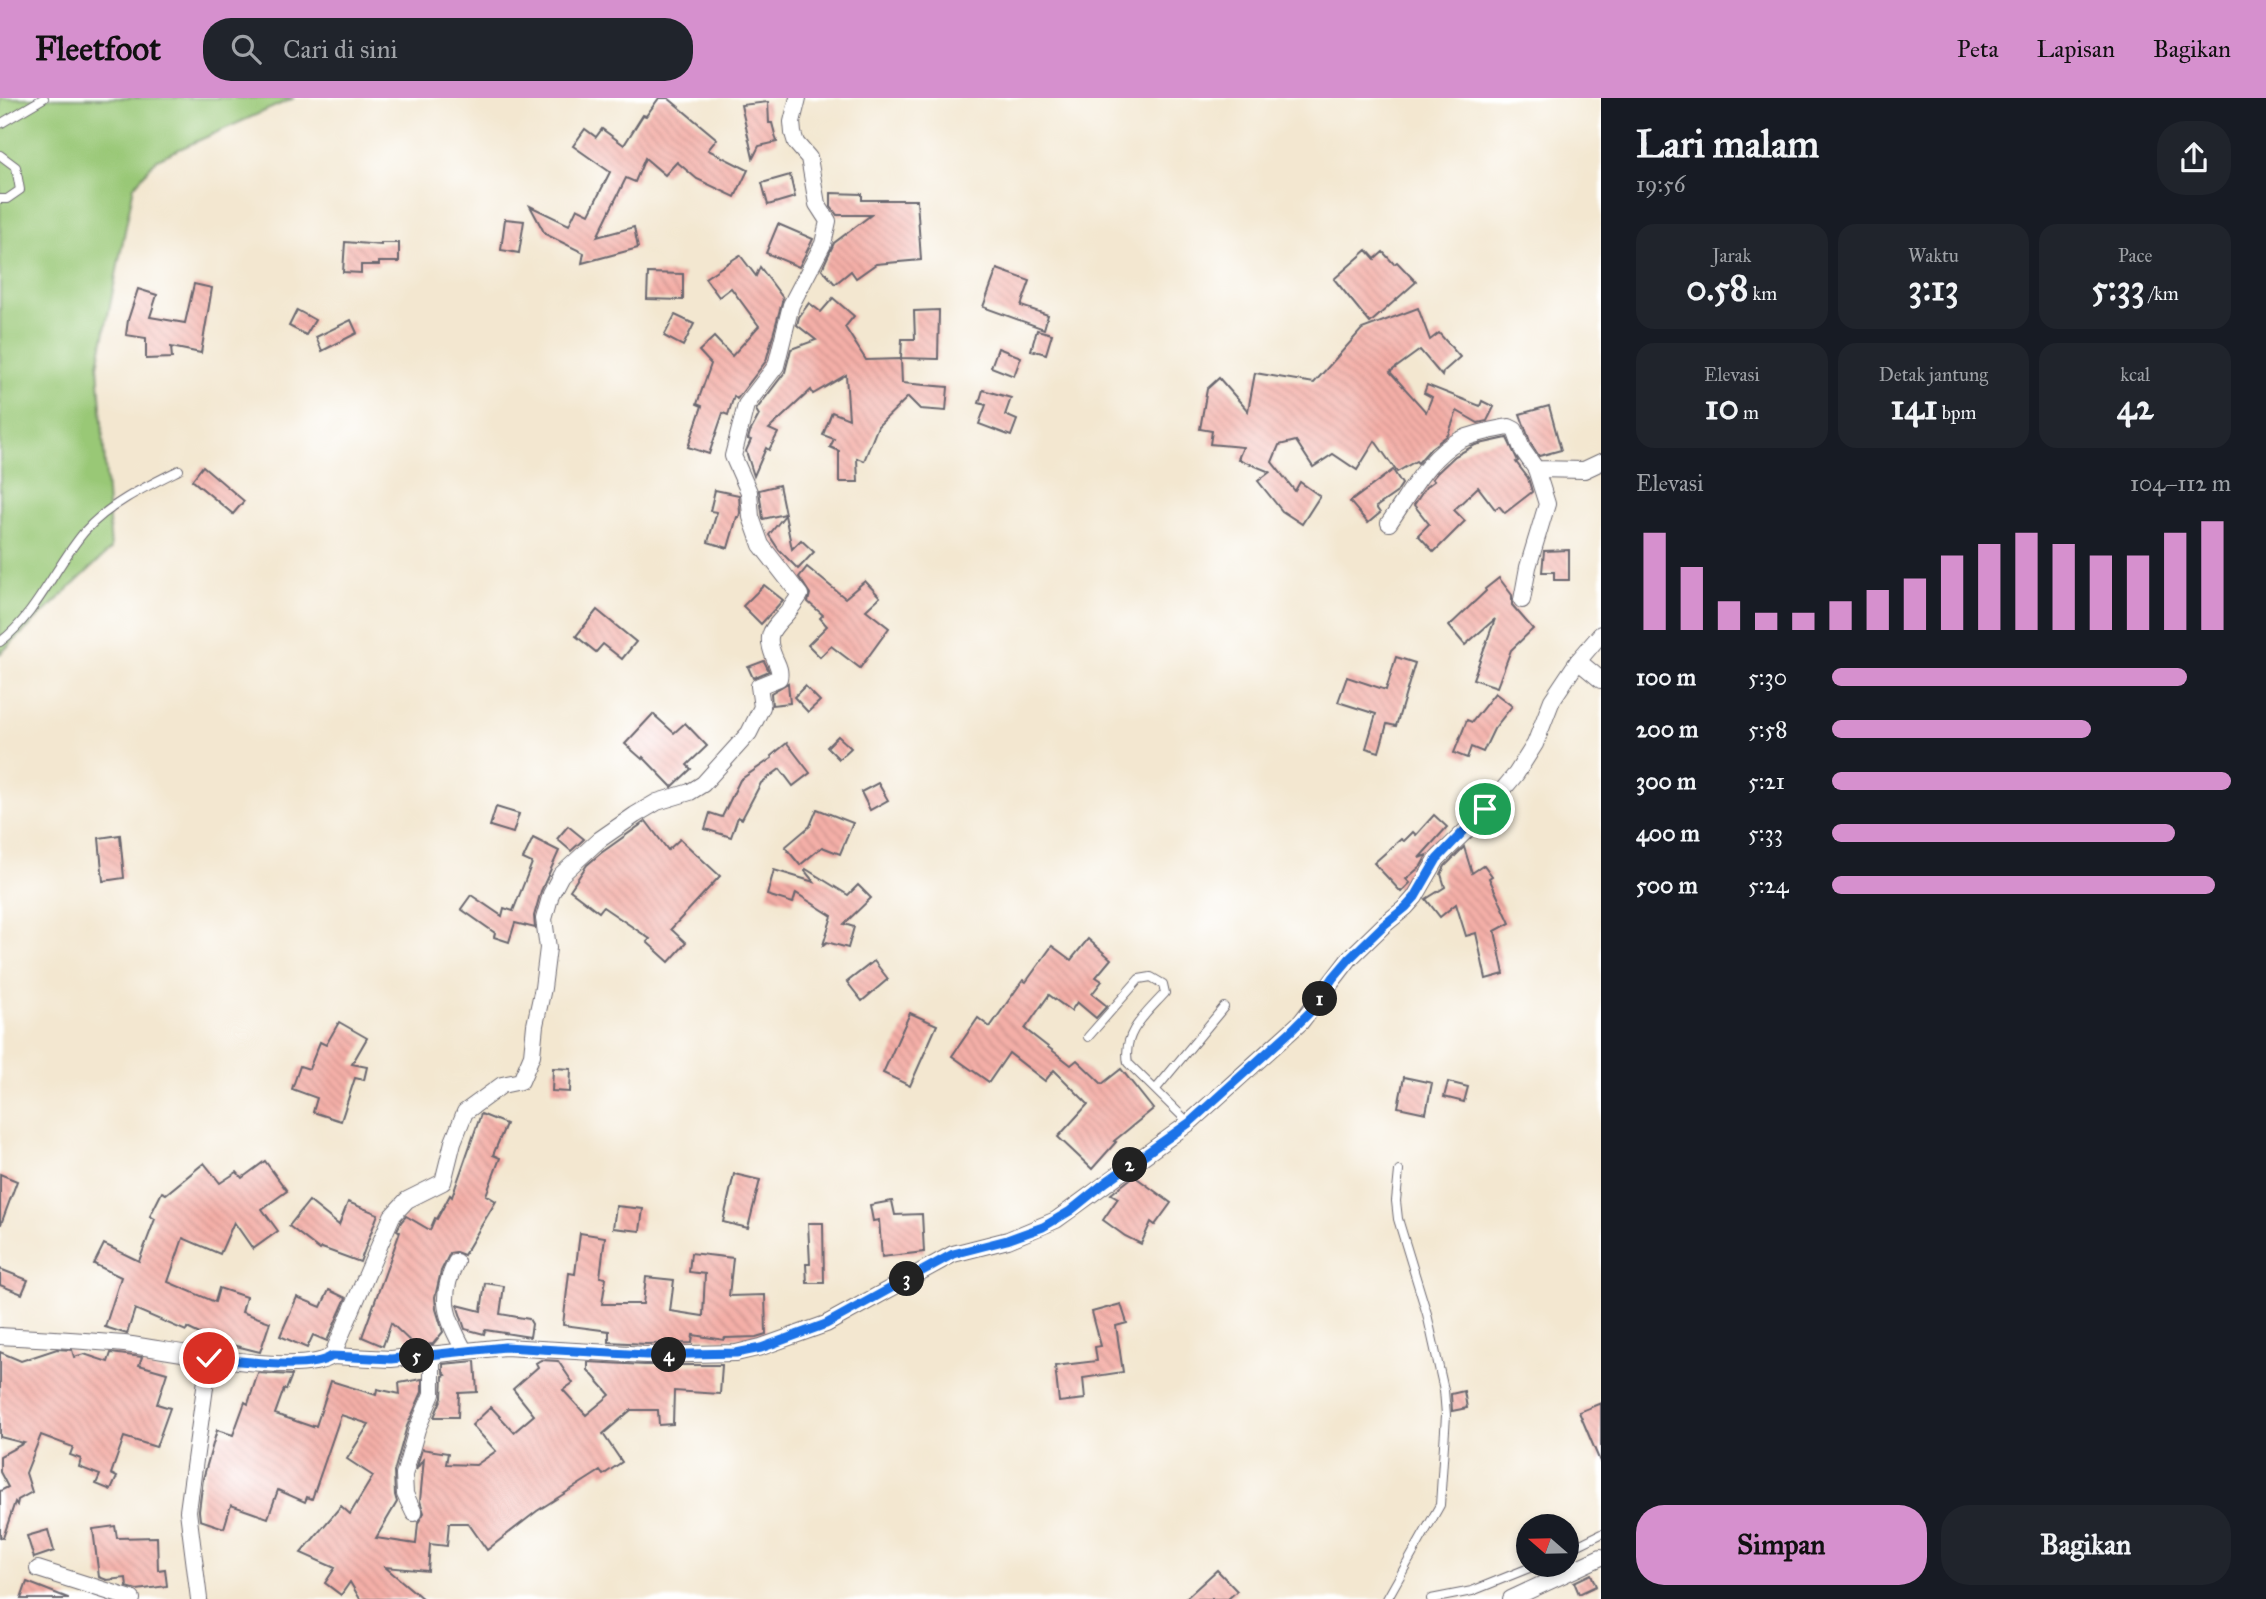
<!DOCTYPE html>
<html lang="id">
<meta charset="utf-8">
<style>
:root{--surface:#171b24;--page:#20242c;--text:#f1f3f6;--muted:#9ea1a6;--accent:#d690ce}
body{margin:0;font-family:"IM FELL Great Primer",serif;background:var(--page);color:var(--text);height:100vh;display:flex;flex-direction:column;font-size:26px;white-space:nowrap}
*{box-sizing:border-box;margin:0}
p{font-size:23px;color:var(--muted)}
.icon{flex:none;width:38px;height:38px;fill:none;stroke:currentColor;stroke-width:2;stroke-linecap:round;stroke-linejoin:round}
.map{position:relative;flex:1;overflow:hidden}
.details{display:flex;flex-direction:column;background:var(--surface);width:665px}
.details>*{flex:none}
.needle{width:46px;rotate:290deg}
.fabs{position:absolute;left:1516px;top:1416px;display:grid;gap:14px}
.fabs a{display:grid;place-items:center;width:63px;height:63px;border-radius:50%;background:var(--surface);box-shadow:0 4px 10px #0003;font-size:35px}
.pin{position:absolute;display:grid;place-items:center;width:60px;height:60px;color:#fff;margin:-30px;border:4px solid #fff;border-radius:50%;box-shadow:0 2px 7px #0007}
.km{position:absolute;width:35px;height:35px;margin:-18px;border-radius:50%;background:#222;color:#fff;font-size:19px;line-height:35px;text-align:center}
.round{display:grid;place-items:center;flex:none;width:74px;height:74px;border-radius:28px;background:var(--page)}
.summary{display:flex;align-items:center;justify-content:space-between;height:119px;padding:0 35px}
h1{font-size:38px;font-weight:800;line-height:52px}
.metrics{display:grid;grid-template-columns:repeat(3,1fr);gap:10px;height:119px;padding:7px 35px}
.metrics div{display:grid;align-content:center;border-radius:18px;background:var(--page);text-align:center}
.metrics b{font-size:35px;font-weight:800}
.metrics small{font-size:19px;font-weight:400}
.metrics p{font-size:19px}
.chart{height:196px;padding:14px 35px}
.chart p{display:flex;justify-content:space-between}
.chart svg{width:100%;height:126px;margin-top:7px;stroke:var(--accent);stroke-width:6}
.action{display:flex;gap:14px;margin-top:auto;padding:14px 35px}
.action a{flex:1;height:80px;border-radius:28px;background:var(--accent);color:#111;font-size:28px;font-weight:800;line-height:80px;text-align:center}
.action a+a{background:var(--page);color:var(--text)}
ul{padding:0 35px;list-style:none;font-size:23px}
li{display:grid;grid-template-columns:112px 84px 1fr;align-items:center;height:52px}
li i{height:18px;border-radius:9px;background:var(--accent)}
header{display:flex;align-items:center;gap:42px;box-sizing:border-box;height:98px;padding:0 35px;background:var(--accent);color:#111}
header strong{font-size:33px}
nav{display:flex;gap:38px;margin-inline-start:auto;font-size:24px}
.search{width:490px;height:63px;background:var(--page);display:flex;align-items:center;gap:18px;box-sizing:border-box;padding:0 24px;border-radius:28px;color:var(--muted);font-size:26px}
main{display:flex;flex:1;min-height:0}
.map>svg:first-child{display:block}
.grass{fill:#99c876;stroke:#5e7558;stroke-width:2}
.building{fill:url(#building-back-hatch)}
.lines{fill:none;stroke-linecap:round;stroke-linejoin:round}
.service-casing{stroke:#6b676f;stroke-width:10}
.minor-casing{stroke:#6b676f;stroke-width:18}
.service{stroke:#fff;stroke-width:8}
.minor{stroke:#fff;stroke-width:16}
.route-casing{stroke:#fff;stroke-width:14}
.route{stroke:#1a73e8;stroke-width:9}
</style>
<header>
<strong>Fleetfoot</strong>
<div class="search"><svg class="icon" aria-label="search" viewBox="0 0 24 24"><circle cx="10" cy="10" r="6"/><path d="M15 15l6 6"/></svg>Cari di sini</div>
<nav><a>Peta</a><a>Lapisan</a><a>Bagikan</a></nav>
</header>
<main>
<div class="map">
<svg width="1601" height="1501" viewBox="0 0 1601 1501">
<defs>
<pattern id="building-back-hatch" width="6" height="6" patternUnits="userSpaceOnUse" patternTransform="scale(1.75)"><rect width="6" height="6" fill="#f4afa7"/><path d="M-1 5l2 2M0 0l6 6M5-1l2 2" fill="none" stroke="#d19691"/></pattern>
</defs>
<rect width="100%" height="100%" fill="#fff"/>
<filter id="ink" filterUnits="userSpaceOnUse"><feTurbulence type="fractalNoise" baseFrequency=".0143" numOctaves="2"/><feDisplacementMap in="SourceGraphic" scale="14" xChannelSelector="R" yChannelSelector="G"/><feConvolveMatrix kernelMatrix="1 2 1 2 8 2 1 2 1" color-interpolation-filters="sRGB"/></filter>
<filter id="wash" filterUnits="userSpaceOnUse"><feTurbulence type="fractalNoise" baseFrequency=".00686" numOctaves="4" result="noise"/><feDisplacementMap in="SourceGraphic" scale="28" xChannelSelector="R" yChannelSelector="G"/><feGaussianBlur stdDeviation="1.57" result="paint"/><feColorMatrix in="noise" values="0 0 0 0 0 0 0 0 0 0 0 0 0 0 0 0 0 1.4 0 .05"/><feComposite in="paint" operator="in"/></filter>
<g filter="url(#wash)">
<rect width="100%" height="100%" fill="#f3e7d0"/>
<polygon class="grass" points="0,0 294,0 157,61 134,88 98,267 111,451 0,556"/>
<g id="blocks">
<g class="building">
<polygon points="659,0 668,0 717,41 708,52 748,72 735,99 697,81 677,64 665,77 645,60 635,84 626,80 597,139 634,129 638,150 582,165 584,155 545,136 530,108 569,127 577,110 589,116 610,74 573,48 585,31 596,39 602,31 624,47 643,17 646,18"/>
<polygon points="768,4 769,25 772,25 777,44 759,48 753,60 741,7"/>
<polygon points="790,77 795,99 768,107 762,85"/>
<polygon points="831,95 862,96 862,102 917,102 921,162 876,166 856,180 851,173 835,186 822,171 834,145 871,117 837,117 831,109"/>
<polygon points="505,121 524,123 519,155 501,152"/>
<polygon points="778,126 813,141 799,169 766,155"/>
<polygon points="345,144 381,147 381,145 399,145 399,164 379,164 379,167 361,167 361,175 343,174"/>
<polygon points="1367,152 1375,161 1383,154 1394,166 1397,164 1416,184 1370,225 1334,181"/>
<polygon points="740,157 756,178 760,169 783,200 766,263 737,301 734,298 728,317 723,315 709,356 688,349 702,308 697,306 711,266 699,253 714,239 732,258 759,228 731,190 719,199 705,180"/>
<polygon points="997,171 1030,183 1021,208 1048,217 1044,231 983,209"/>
<polygon points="648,175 683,176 683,202 647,201"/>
<polygon points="194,186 212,190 201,255 171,249 172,260 146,261 146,240 126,237 128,222 138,191 157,197 150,219 185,225"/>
<polygon points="833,200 854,218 845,229 866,262 901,261 902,285 948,289 946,313 920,311 908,299 878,328 864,363 857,360 858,384 839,384 839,353 830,349 834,341 823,337 832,314 849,321 846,277 813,296 811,292 769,331 778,335 769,352 766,350 754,378 746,353 751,342 748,341 750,334 759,317 756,312 785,274 791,251 816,242 797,227 799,219 809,205 821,214"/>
<polygon points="1418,210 1430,242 1439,235 1460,259 1443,274 1442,278 1420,252 1390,274 1426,314 1432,299 1424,295 1427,287 1480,308 1482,303 1494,309 1487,323 1478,325 1457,313 1448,337 1431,350 1418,365 1416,363 1397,374 1375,343 1357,372 1333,356 1313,369 1296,343 1279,347 1272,364 1295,393 1300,384 1320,398 1302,426 1282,413 1258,383 1270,374 1238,361 1243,349 1210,346 1212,333 1200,331 1207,291 1219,280 1248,313 1255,275 1314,285 1362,231"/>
<polygon points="297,212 315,222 306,237 289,228"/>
<polygon points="939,212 938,261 901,260 902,241 915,241 914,213"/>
<polygon points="675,217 694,226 683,248 664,238"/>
<polygon points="351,222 357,235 322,253 316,239"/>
<polygon points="1037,232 1052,236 1046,256 1031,252"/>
<polygon points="998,250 1021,259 1014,278 991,269"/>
<polygon points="983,292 1011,300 1005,317 1017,322 1011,338 979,326 986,307 979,305"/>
<polygon points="1549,308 1561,352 1539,358 1531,346 1520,316"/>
<polygon points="1507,340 1518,363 1516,364 1528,380 1532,394 1505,415 1499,408 1495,411 1478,389 1454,412 1465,423 1434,454 1418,437 1429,426 1414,407 1426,389 1434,383 1432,381 1437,375 1455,358 1475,347"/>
<polygon points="203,368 244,403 233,416 192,382"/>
<polygon points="1393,372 1402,386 1396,395 1376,409 1380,415 1368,425 1350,404"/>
<polygon points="779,387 785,416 763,421 759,392"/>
<polygon points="715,392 739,397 740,415 739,419 737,419 728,450 708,444 717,414 710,413"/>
<polygon points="785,417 792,451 801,442 814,454 798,471 779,452 769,437"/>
<polygon points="1569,452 1569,482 1554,482 1554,474 1542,474 1544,453"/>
<polygon points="807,469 845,500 865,483 880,499 866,512 889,530 860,570 831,548 820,559 808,547 827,528 820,520 823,517 808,504 810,496 799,479"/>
<polygon points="1499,480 1512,497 1512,507 1533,531 1511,552 1497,589 1473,581 1495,521 1465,547 1449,528 1486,493 1485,491"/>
<polygon points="764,487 783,502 761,526 743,508"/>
<polygon points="597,512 636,544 622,561 603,546 596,554 576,538"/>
<polygon points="1396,559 1415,565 1396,628 1387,626 1379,654 1366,650 1376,616 1338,604 1347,579 1386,592"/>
<polygon points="764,563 769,573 753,580 748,569"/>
<polygon points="788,585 790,605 772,607 771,595"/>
<polygon points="805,588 820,603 808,614 794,599"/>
<polygon points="1495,595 1512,608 1494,631 1483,654 1471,649 1467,660 1454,655 1467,622 1472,624"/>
<polygon points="653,616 674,635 685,625 707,648 687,667 691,671 672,689 643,659 642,661 625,646"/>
<polygon points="838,638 851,650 839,661 827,649"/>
<polygon points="787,645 810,675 793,688 780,671 761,685 742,721 738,719 731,739 705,731 710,715 722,719 740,682 772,660 771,658"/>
<polygon points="878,685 888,702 870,712 861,694"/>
<polygon points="496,709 519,716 513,735 490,728"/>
<polygon points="817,711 853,725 840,756 822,749 800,767 785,749 810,728"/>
<polygon points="1434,717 1447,729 1419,760 1427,757 1421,768 1406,781 1410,785 1401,794 1374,765 1401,741 1404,743 1413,734 1416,737"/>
<polygon points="646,723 668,752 680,741 720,778 671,831 686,845 669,864 647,844 650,841 603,809 599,814 570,792 587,767 601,755"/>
<polygon points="568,728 584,741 571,753 557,741"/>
<polygon points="120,737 124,780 103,783 99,740"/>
<polygon points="533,740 559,753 541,793 534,818 535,830 515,825 509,844 494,839 495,835 461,811 471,797 502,818 504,810 513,813 532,765 523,761"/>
<polygon points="1464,749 1472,775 1484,767 1492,778 1489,780 1510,825 1495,833 1504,876 1486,881 1476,835 1466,838 1456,806 1440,819 1426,801 1445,789 1441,776 1445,768"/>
<polygon points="806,771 848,797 858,787 871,800 844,826 854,829 848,850 827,844 823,847 832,818 796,795 793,805 767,797 774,772 814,784 805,773"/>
<polygon points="1088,841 1111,861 1096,879 1102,883 1092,896 1107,908 1096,920 1077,904 1071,913 1049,897 1025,931 1071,967 1077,962 1102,986 1121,971 1153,1011 1114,1043 1116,1044 1092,1071 1058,1039 1088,1006 1054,972 1045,983 1009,955 989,984 952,958 978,920 990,929 1023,882 1026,884 1052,848 1071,862"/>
<polygon points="874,863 888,881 862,903 847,884"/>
<polygon points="910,915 937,927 910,988 883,975"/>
<polygon points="339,924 367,940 352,966 367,969 364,982 355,980 341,1023 313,1014 317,1000 292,991 300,968 309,971 320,944 326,947"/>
<polygon points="553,970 571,971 570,994 552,993"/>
<polygon points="1404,979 1432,985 1426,1015 1398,1009"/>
<polygon points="1448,984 1468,989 1464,1004 1444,999"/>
<polygon points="481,1016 506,1026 493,1057 500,1060 486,1097 496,1103 464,1157 456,1154 450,1155 441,1173 435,1199 436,1211 443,1234 433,1246 415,1248 391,1225 383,1248 362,1239 400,1134 397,1132 401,1124 406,1118 430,1132 435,1120 437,1121 450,1097 452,1099"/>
<polygon points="265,1063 287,1093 262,1111 278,1133 253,1151 234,1124 220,1156 183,1140 168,1184 215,1204 219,1190 246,1199 242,1214 270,1224 260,1254 228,1246 227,1249 187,1230 186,1233 135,1211 127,1236 105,1229 121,1179 94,1166 104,1146 139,1163 155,1121 150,1118 162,1094 166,1096 204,1065 220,1085 237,1074 242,1080"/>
<polygon points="0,1076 17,1083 1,1126 0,1126"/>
<polygon points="734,1076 760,1082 748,1130 723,1124"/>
<polygon points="1134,1078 1171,1105 1155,1127 1151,1124 1141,1146 1125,1138 1103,1122 1118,1100 1111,1096"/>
<polygon points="309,1103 339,1127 348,1104 378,1116 360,1164 322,1150 320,1152 289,1128"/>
<polygon points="892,1103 895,1117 922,1116 924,1154 882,1159 879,1122 873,1123 870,1107"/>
<polygon points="616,1108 643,1111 640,1133 613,1130"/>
<polygon points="808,1125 823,1125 824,1185 807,1185 806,1166 810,1166"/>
<polygon points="580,1135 605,1139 600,1179 606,1180 602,1206 643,1206 646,1179 674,1182 670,1213 703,1218 705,1176 689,1174 691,1155 733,1160 729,1198 765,1197 766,1236 756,1239 725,1240 724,1242 693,1237 692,1245 646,1246 609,1244 609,1233 563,1227 569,1175 575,1176"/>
<polygon points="0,1171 28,1182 22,1196 0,1187"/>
<polygon points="485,1185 504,1188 500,1216 529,1221 532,1226 530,1239 485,1232 484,1236 465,1231 457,1207 481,1213"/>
<polygon points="329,1192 346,1200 327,1243 313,1237 307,1250 280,1238 297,1199 321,1209"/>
<polygon points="1121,1206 1127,1225 1116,1228 1123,1274 1083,1280 1085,1301 1059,1304 1055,1268 1097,1263 1095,1249 1101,1248 1092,1214"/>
<polygon points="57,1251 72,1252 74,1259 84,1256 108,1264 111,1255 142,1259 139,1267 167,1275 157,1306 170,1310 156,1349 124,1339 111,1376 117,1379 111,1392 96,1386 100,1377 79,1369 81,1361 70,1357 73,1349 41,1337 26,1375 32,1394 18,1402 17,1407 15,1404 3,1440 0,1439 0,1393 8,1389 0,1374 0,1358 24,1345 0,1339 0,1254 21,1263"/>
<polygon points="541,1262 558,1263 573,1285 563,1292 586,1317 610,1297 588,1272 588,1264 645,1267 722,1267 720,1296 674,1293 673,1326 659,1327 658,1312 631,1312 603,1336 622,1364 603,1377 600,1373 537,1413 487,1452 468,1425 449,1425 447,1448 430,1446 428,1473 385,1469 423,1501 360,1501 350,1484 341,1497 325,1485 335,1470 301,1455 341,1408 350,1416 373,1378 347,1361 369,1326 341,1317 312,1401 307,1399 305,1404 278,1392 268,1420 231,1407 224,1430 200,1422 199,1413 203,1381 217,1332 233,1337 245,1304 248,1306 258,1275 292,1277 286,1292 284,1291 275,1316 313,1329 313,1327 316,1328 331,1283 376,1297 377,1291 400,1296 399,1285 422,1281 422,1294 407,1328 394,1374 395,1397 397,1404 376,1440 416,1446 418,1425 424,1415 420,1403 424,1360 416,1372 422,1351 448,1355 446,1366 476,1367 496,1353 472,1327 491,1309 514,1334 534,1317 513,1291 538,1269 536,1265"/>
<polygon points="475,1263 477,1294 459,1295 458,1319 434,1319 442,1300 443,1278 446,1277 443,1274 443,1266"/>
<polygon points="1464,1293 1467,1310 1452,1313 1451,1296"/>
<polygon points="1601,1305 1601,1366 1579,1314"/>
<polygon points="115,1428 117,1440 157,1439 158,1472 165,1471 167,1488 137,1492 127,1489 126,1480 107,1482 99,1479 93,1431"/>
<polygon points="48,1432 54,1453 34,1460 27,1438"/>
<polygon points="1217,1472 1237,1493 1228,1501 1185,1501"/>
<polygon points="1591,1476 1596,1488 1579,1496 1574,1484"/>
<polygon points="27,1484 68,1500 68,1501 21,1501"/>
</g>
</g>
</g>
<g filter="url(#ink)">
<use href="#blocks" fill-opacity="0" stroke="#6b676f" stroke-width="2"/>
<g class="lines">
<defs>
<g id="service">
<polyline points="0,26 44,0"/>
<polyline points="0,57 16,69 20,92 7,101 0,101"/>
<path d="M0,544C38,515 55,468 85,433C109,406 147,388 179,372"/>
<path d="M1088,939L1139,881L1151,879L1163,886L1165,895C1146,916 1122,935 1128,965L1189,1025"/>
<polyline points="1156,991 1224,909"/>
<polyline points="1566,1453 1601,1436"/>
<polyline points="1387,1501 1440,1407 1446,1317 1444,1292 1427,1216 1398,1121 1396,1103 1399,1073"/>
<polyline points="1431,1501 1472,1493 1539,1466"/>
</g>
<g id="minor">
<path d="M1389,425C1409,397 1428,358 1460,342C1475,335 1493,332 1509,329L1515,332L1522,351L1536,371L1584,372L1601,364"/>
<polyline points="1522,502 1528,469 1547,406 1536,371"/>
<polyline points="1578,563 1601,582"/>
<path d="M456,1164C438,1200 446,1219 464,1252"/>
<path d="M0,1238C41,1240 83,1242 124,1246C167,1251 299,1280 332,1258L391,1261L505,1249L646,1257L736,1255L761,1249L826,1226L953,1156L1008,1142L1056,1122L1189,1025L1301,924L1350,860L1384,827L1406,809L1415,799L1437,761L1479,720L1516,676L1535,646L1552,602L1578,563L1601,536"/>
<path d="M332,1258L392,1118L407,1102L443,1084L453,1044L465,1014L502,987L521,983L532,957L535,927L543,890L548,850L544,821L551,796L561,777L599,742L635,717L657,704L690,694L703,686L749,635L762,609L759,588L779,580C781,572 777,566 774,559C764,535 773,531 787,515C792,509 796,503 800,497L761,447L751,419L749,394L733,358L746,307L776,268L791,207L823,146L828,123L817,106L809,60L796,45L793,35L792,24L798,0"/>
<polyline points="414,1415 405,1396 404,1377 417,1331 432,1296 432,1256"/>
<polyline points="38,1471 132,1501"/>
<polyline points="199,1501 188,1413 209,1260"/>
<polyline points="1511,1501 1601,1459"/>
</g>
</defs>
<use href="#service" class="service-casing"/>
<use href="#minor" class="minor-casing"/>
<use href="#service" class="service"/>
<use href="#minor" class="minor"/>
</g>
</g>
<g class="lines" filter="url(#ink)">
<defs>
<path id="route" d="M209,1260C238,1262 309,1274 332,1258L391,1261L505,1249L646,1257L736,1255L761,1250L826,1226L953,1156L1007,1142L1043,1129L1070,1113L1106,1084L1189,1025L1291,933L1312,912L1333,880L1350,860L1384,827L1406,809L1415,799L1437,761L1485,711"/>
</defs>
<use href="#route" class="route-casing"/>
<use href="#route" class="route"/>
</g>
</svg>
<div class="fabs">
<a><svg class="needle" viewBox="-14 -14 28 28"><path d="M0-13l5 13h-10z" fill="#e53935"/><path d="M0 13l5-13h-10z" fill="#9ea1a6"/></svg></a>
</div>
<div class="pin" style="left:1485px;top:711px;background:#1e9e55"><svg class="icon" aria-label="arrive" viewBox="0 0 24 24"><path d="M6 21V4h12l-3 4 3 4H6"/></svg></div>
<div class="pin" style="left:209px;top:1260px;background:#d93025"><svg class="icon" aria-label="check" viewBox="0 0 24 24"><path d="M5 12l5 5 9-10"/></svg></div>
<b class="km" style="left:1320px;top:901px">1</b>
<b class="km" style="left:1130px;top:1067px">2</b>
<b class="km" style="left:907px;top:1181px">3</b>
<b class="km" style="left:669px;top:1257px">4</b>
<b class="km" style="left:417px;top:1258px">5</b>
</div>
<section class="details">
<div class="summary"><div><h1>Lari malam</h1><p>19:56</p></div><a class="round"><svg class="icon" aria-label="share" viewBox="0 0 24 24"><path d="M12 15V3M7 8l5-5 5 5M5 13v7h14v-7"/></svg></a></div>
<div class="metrics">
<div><p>Jarak</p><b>0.58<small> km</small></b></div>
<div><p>Waktu</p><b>3:13</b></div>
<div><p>Pace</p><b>5:33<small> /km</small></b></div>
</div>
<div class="metrics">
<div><p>Elevasi</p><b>10<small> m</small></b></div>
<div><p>Detak jantung</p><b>141<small> bpm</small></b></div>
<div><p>kcal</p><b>42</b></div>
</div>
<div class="chart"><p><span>Elevasi</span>104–112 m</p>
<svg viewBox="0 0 160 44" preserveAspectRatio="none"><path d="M5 44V10M15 44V22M25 44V34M35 44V38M45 44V38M55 44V34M65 44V30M75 44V26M85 44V18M95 44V14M105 44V10M115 44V14M125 44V18M135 44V18M145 44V10M155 44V6"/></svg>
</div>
<ul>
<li><b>100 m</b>5:30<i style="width:89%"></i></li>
<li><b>200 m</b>5:58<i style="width:65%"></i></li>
<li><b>300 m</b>5:21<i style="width:100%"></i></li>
<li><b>400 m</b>5:33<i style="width:86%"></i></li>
<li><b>500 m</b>5:24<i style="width:96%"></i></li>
</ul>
<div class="action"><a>Simpan</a><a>Bagikan</a></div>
</section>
</main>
